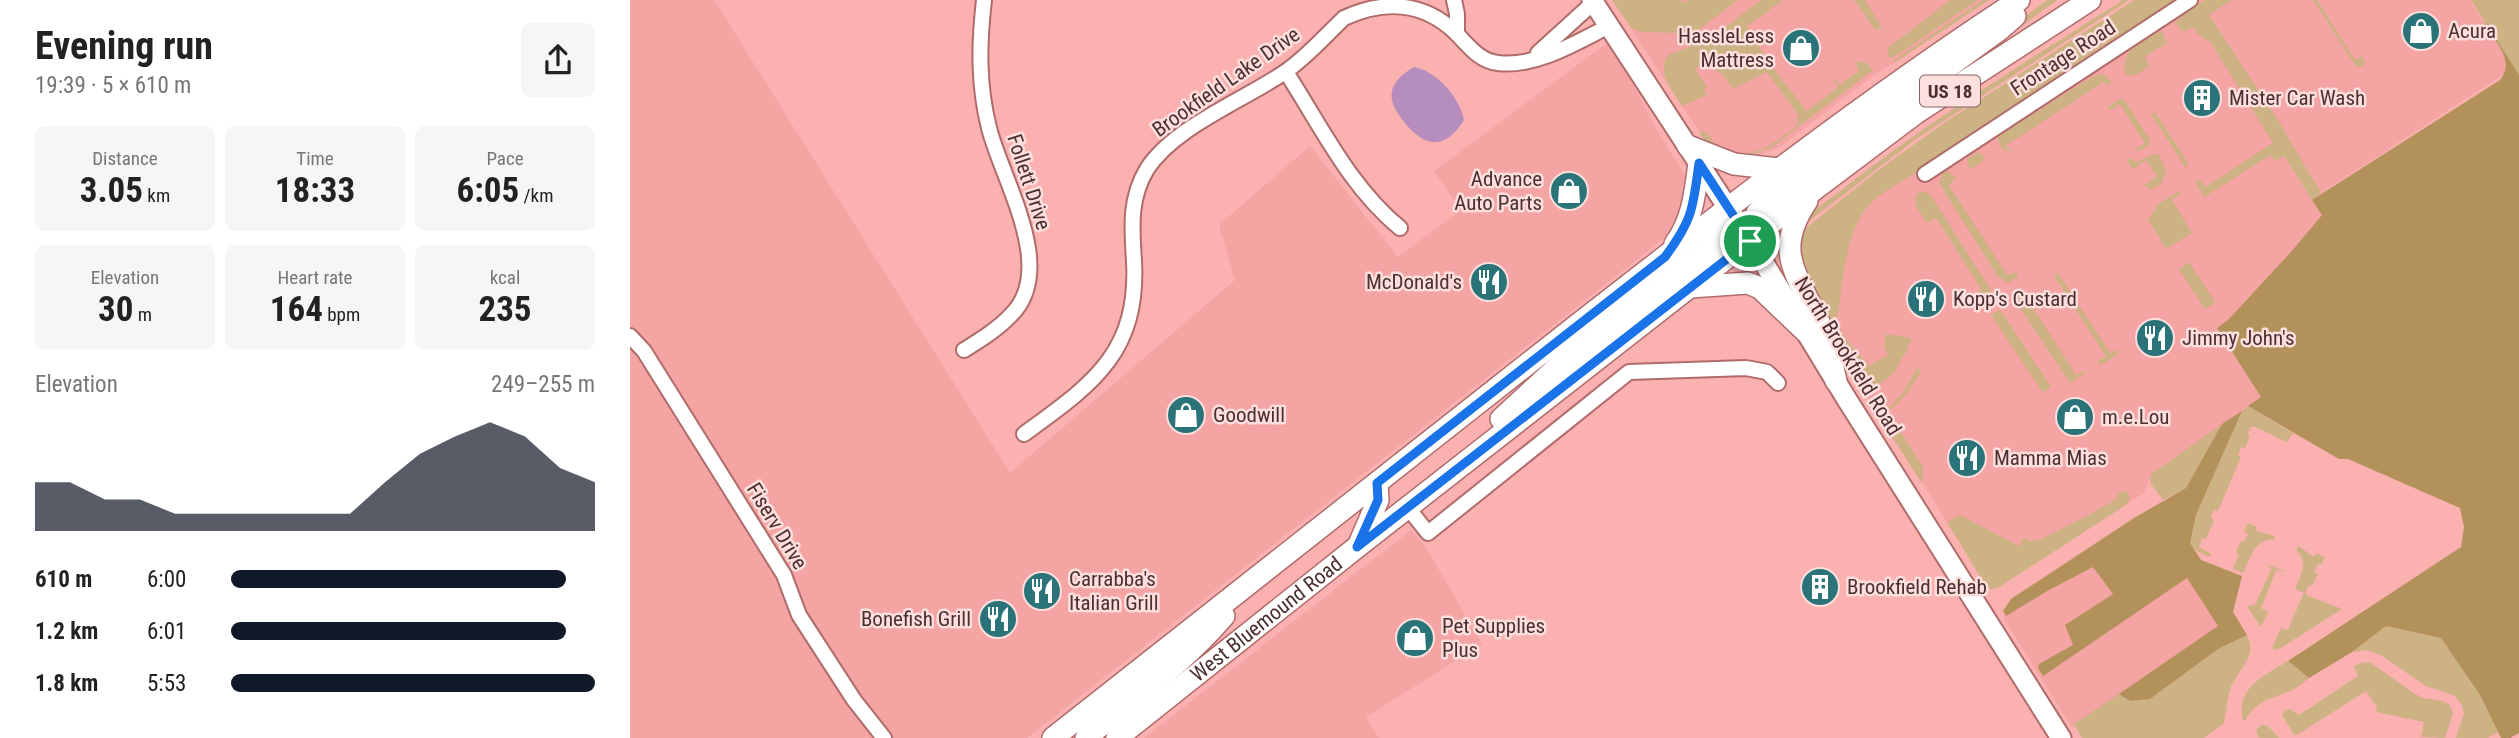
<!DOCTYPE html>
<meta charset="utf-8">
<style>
:root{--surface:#fff;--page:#f6f6f6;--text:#222;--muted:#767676;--accent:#111827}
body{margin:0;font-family:"Roboto Condensed",sans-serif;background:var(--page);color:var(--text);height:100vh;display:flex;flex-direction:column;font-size:26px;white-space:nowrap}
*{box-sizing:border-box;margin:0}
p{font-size:23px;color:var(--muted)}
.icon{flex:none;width:38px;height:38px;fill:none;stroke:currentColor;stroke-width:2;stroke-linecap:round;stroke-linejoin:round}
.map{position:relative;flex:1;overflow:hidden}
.side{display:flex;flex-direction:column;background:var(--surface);width:630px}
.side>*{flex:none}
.pin{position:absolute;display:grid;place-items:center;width:60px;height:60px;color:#fff;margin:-30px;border:4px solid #fff;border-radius:50%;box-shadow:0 2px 7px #0007}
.round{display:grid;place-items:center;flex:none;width:74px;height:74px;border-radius:10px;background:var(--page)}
.summary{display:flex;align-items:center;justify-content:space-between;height:119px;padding:0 35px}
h1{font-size:38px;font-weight:700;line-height:52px}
.stats{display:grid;grid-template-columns:repeat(3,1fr);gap:10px;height:119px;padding:7px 35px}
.stats div{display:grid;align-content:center;border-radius:10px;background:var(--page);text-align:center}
.stats b{font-size:35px;font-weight:700}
.stats small{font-size:19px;font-weight:400}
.stats p{font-size:19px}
.chart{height:196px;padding:14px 35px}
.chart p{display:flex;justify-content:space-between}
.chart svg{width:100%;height:126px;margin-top:7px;fill:var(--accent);opacity:.7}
ul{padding:0 35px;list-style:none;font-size:23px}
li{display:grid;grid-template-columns:112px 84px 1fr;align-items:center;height:52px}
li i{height:18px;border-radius:9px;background:var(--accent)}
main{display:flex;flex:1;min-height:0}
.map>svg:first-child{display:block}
.built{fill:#f4a4a2}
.green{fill:#cdb284}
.forest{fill:#b2925a}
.water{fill:#b68ebe}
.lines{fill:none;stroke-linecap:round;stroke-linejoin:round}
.street-casing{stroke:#af6c6b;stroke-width:18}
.secondary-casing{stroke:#af6c6b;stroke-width:23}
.primary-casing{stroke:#af6c6b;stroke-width:24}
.street{stroke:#fff;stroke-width:14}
.secondary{stroke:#fff;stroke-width:19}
.primary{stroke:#fff;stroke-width:21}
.route-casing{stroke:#fff;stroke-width:14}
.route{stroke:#1a73e8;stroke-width:9}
.labels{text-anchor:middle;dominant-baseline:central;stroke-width:5;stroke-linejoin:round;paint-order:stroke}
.shield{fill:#fedfde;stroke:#816464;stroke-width:2}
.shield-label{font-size:19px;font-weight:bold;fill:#4c2f2f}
.poi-label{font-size:21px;fill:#4c2f2f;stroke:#fedfde;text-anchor:start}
.street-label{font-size:21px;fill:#4c2f2f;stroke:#fedfde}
</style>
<main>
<section class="side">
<div class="summary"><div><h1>Evening run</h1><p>19:39 · 5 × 610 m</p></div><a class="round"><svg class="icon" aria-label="share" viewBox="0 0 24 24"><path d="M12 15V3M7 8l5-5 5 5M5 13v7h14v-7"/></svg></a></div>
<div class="stats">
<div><p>Distance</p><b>3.05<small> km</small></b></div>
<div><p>Time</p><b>18:33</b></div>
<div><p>Pace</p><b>6:05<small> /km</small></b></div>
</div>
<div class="stats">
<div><p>Elevation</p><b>30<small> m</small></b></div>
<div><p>Heart rate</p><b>164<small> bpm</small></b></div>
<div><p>kcal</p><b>235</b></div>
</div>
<div class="chart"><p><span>Elevation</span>249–255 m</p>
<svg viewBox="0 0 160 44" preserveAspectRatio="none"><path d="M0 44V27L10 27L20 33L30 33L40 38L50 38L60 38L70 38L80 38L90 38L100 27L110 17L120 11L130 6L140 11L150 22L160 27V44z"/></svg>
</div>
<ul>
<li><b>610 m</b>6:00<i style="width:92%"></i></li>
<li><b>1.2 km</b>6:01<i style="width:92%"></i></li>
<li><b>1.8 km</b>5:53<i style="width:100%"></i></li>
</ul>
</section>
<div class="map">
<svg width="1889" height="738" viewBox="0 0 1889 738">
<rect width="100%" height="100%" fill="#fab1af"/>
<g class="built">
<polygon points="0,0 84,0 380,473 605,280 589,225 680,146 768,257 831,210 804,171 977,43 1001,80 1022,122 1056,177 1059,188 1057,212 1038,235 397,738 0,738"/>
<polygon points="982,0 1359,0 1236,81 1150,147 1118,160 1076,142"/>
<polygon points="1539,0 1840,0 1883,68 1685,197 1699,221 1641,394 1521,474 1514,493 1360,590 1234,391 1202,323 1224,207"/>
<polygon points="1537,512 1606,620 1442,728 1373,617"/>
<polygon points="781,530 795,546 852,644 736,717 749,738 514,738"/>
</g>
<g class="green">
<polygon points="982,0 1050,0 1053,3 1057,0 1108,0 1067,31 1049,33 1012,32 1002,28"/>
<path d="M1131,0H1153L1117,26L1142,67L1177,111L1208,87L1203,79L1204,78L1210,85L1229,70L1224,61L1237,63L1243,70L1142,147L1120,155H1100L1098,158L1081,147L1070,134L1072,131C1080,134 1081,142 1088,146C1118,166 1146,142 1169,124L1167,119L1169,116L1137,72L1103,89L1091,73L1082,68L1076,61L1065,69L1077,87L1074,89L1077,95L1052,106C1042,89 1026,74 1038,55L1080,39Z"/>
<polygon points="1224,0 1235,0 1252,28 1245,30"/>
<polygon points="1320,0 1348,0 1272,52 1261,58 1258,56 1258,48"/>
<polygon points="1353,0 1359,0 1264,63 1263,61"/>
<polygon points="1417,0 1427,0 1361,49 1334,62"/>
<path d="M1493,0H1499L1286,139L1178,222C1153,251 1178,273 1185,302C1173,284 1157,255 1166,232C1174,214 1198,201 1213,189C1301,119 1398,61 1493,0Z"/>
<path d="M1504,0H1546L1304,159C1289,174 1268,182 1250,195C1215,219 1214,279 1207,319C1211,339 1228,350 1239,366L1258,355L1254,346L1256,334L1281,338L1277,351C1272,357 1269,364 1265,371C1259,379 1245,388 1237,390L1229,383L1221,370C1208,341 1171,277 1170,247C1169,239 1173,234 1177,227L1250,169L1314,123Z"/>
<polygon points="1575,0 1602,0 1579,15 1649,122 1691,193 1682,200 1654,156 1645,161 1641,155 1574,197 1565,182 1570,180 1575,187 1643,143 1581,43 1567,33 1563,27 1553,32 1545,22 1553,16 1552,14"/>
<polygon points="1683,0 1687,0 1725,60 1732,56 1735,64 1727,68"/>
<polygon points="1841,0 1889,0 1889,75"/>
<path d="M1532,31L1537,43L1515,57L1519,65C1515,71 1503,78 1496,75C1489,52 1508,43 1524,32L1527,33Z"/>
<polygon points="1473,74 1481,81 1479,86 1474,82 1375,146 1382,152 1373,150 1368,140 1368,136 1462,77"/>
<polygon points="1490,99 1494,99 1520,140 1519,145 1508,151 1506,149 1515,143 1490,104 1481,110 1478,107"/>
<polygon points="1525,112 1558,163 1556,168 1523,117 1521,114"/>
<polygon points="1349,152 1355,159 1342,169 1339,168 1337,159"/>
<polygon points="1524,154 1529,155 1536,171 1531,184 1521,190 1514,185 1527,176 1516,160 1503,169 1497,160 1499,158 1506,162"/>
<polygon points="1318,171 1326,178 1319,185 1377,275 1387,272 1387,277 1378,283 1368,277 1309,183 1313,173"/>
<polygon points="1290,191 1300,194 1361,290 1360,294 1348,302 1347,297 1350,287 1306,218 1297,223 1286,206 1285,196"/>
<polygon points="1549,191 1550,194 1542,200 1562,233 1536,249 1518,220 1528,204"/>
<polygon points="1559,262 1585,302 1575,309 1549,269"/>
<polygon points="1428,273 1480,353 1489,349 1487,355 1471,365 1467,362 1476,356 1424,276"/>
<polygon points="1393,292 1446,375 1456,370 1455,373 1440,383 1384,299"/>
<polygon points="1370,309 1421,387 1415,392 1411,390 1361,315"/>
<path d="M1288,366L1290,373C1281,388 1272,401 1258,411L1293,467L1292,483L1249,417L1273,393Z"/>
<polygon points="1618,406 1663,433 1657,442 1625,427 1621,427 1617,434 1620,436 1615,448 1611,447 1608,455 1611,457 1588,511 1584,510 1581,518 1584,520 1576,539 1572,538 1569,547 1581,554 1579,557 1564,549 1560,543 1566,515 1612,411"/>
<polygon points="1592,424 1556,488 1533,500 1521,484 1520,475"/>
<path d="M1493,491L1497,492L1500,498L1496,505L1369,587L1361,589L1354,583L1317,522L1330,515L1389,546L1394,537L1400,541L1410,540C1435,526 1462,515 1486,499L1488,494Z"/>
<path d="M1618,523L1627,527L1626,531L1645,536L1643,540C1625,538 1620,559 1613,573L1603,569L1609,554L1606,552L1611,541L1614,542L1618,534L1614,532Z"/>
<path d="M1668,546L1684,557L1686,553L1695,557L1691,565L1688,564L1684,572L1688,574L1682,586L1679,585L1675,593L1678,596L1712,609L1649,649L1644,650L1642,648L1651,628L1658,630L1674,593L1665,589C1671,575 1679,562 1666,550Z"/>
<polygon points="1634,563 1656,572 1646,570 1631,608 1638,612 1631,627 1618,608 1618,606 1625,605 1642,568"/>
<polygon points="1756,626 1811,638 1850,695 1868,732 1858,738 1826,738 1834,714 1832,705 1825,696 1796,686 1752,656 1738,650 1722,652"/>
<path d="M1617,635C1629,658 1606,670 1600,690C1597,700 1596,712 1594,723L1574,738H1452L1444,724L1489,694L1500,701L1520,699L1588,649Z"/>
<path d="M1658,661L1679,678C1674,682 1669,686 1664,689C1644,699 1627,698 1615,721L1613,720C1605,688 1635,675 1658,661Z"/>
<polygon points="1734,662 1741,663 1785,694 1793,698 1813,701 1820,705 1823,714 1815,738 1791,737 1794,722 1746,712 1747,707 1736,691 1665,736 1652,715 1655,711 1660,709 1669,715 1728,676 1724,666"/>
<polygon points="1631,725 1638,726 1649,738 1629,738 1626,730"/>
</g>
<g class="forest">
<path d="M1856,23L1889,75V733L1880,738H1871L1850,695L1811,638L1756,626L1722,652L1679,678L1658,661L1831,547L1834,527L1830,508L1718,459H1709L1618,406L1631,397L1587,328L1598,320L1661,252L1692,215L1682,200L1870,80C1886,61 1865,41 1854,24Z"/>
<polygon points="1612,411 1566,515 1560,543 1571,560 1612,576 1603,612 1617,635 1588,649 1520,699 1500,701 1489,694 1588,626 1557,578 1413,676 1408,668 1409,664 1443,645 1435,625 1483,594 1463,567 1419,590 1376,616 1373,611 1381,599 1504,518 1556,488 1592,424"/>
</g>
<path class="water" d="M784,67C807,71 830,98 834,120C816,149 796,149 775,123C755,99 757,83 784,67Z"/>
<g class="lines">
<defs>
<g id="street">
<polyline points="824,0 827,14 827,34"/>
<polyline points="908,53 964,2"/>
<path d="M656,72C691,126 719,186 770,228"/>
<polyline points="1295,174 1560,0"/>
<polyline points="0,336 14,351 154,575 169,615 224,700 254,738"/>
<path d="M334,350C350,340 368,329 381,315C428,269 372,180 359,128C348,84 349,44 354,0"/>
<path d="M394,434C461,385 509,354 504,261C502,228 499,199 517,169C544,127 614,100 655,72C677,57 695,36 714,18C753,0 793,1 826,33C838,45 849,61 868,63C905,68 947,42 979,26"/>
<polyline points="778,508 798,533 999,372 1116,368 1137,372 1148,383"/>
</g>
<polyline id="secondary" points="962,0 1134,263 1216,398 1431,738"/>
<g id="primary">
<polyline points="1058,146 1104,164 1149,169"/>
<path d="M1177,201C1144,250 1165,271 1187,318C1197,338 1201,359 1206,381"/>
<polyline points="1120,241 1122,225 1127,213 1138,201 1208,147 1369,30 1385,16"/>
<path d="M1045,244C1063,219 1065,193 1069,163"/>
<polyline points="1060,287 1118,283 1130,288 1176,332"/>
<polyline points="871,419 933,362 1081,247 1097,222 1098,207"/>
<polyline points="730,542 748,500 747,483"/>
<path d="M423,738C597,602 769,465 942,329C1088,215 1234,101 1389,0"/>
<path d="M456,738C504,697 553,664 594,616"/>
<path id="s1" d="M487,738L727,547L1185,189L1286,113L1460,0"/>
</g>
</defs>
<use href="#street" class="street-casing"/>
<use href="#secondary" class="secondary-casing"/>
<use href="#primary" class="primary-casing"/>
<use href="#street" class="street"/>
<use href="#secondary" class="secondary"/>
<use href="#primary" class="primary"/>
</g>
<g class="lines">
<defs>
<path id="route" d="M1069,163L1120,241L727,547L748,500L747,483L1035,257C1063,219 1063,208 1069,163Z"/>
</defs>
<use href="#route" class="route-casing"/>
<use href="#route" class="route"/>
</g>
<defs>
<symbol id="shop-disc" viewBox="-11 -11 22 22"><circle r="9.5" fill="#2a7479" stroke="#fedfde"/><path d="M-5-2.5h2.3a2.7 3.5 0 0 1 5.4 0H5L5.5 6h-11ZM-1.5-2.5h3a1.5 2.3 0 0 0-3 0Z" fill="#fff"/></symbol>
<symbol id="building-disc" viewBox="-11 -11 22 22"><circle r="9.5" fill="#2a7479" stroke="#fedfde"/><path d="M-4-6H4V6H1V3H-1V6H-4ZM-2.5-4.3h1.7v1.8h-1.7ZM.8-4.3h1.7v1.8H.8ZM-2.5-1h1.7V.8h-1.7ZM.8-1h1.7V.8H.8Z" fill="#fff"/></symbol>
<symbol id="restaurant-disc" viewBox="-11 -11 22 22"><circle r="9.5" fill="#2a7479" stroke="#fedfde"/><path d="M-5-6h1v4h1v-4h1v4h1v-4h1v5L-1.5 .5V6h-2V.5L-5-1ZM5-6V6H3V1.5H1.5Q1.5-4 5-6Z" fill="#fff"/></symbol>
</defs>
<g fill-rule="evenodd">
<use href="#shop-disc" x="1769" y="9" width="44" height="44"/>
<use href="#shop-disc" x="1149" y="26" width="44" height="44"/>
<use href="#building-disc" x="1550" y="76" width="44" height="44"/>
<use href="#shop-disc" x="917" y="169" width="44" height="44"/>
<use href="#restaurant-disc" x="837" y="260" width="44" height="44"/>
<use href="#restaurant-disc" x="1274" y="277" width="44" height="44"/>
<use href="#restaurant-disc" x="1503" y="316" width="44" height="44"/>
<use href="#shop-disc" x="534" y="393" width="44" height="44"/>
<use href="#shop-disc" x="1423" y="395" width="44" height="44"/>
<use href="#restaurant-disc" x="1315" y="436" width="44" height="44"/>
<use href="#building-disc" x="1168" y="565" width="44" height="44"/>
<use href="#restaurant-disc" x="390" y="569" width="44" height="44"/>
<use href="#restaurant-disc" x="346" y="597" width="44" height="44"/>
<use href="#shop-disc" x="763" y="616" width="44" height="44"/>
</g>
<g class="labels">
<rect class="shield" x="1290" y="75.5" width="60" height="31" rx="5"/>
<g class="shield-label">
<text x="1320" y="91">US 18</text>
</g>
<g class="poi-label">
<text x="1818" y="31">Acura</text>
<text x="1144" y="36" text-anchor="end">HassleLess<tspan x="1144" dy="24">Mattress</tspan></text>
<text x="1599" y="98">Mister Car Wash</text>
<text x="912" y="179" text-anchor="end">Advance<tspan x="912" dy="24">Auto Parts</tspan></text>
<text x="832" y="282" text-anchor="end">McDonald's</text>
<text x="1323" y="299">Kopp's Custard</text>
<text x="1552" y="338">Jimmy John's</text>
<text x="583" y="415">Goodwill</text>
<text x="1472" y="417">m.e.Lou</text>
<text x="1364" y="458">Mamma Mias</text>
<text x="439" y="579">Carrabba's<tspan x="439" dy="24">Italian Grill</tspan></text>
<text x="1217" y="587">Brookfield Rehab</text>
<text x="341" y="619" text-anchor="end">Bonefish Grill</text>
<text x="812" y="626">Pet Supplies<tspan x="812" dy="24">Plus</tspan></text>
</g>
<g class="street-label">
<text transform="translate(1433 58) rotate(-33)">Frontage Road</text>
<text transform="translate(596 82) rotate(-35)">Brookfield Lake Drive</text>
<text transform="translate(399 182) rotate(72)">Follett Drive</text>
<text transform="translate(1218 356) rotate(58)">North Brookfield Road</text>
<text transform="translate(147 526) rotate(59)">Fiserv Drive</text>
<text stroke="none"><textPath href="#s1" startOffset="191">West Bluemound Road</textPath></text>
</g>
</g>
</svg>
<div class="pin" style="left:1120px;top:241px;background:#1e9e55"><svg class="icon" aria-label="arrive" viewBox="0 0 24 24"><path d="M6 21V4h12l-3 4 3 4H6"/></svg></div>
</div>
</main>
